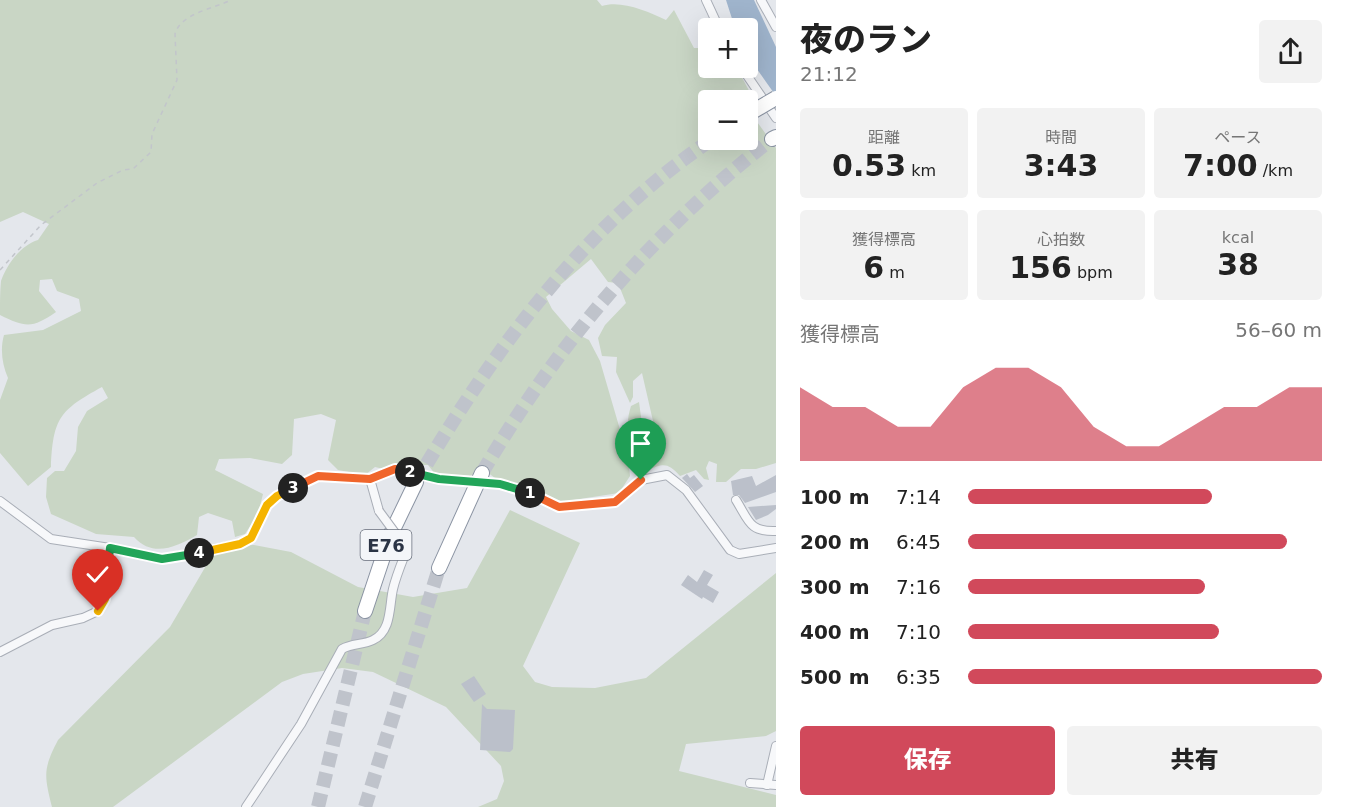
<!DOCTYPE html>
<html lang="ja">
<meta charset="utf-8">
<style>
:root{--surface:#fff;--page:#f2f2f2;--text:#222;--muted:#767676;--accent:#d1495b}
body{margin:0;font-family:"DejaVu Sans","Noto Sans JP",sans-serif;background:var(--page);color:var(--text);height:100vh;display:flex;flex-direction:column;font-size:22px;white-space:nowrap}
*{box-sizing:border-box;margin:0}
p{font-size:20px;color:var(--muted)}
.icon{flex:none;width:33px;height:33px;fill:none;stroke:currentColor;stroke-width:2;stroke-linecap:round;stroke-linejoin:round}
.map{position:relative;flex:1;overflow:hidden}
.drawer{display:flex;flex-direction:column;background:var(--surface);width:570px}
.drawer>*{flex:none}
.buttons{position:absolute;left:698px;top:18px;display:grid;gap:12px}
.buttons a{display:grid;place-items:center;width:60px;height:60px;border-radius:6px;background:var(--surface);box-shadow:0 6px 24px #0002;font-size:30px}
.pin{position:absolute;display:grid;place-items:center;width:51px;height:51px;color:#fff;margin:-62px -26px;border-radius:50% 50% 50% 0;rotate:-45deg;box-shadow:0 0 6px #0007}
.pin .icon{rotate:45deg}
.km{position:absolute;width:30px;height:30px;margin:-15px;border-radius:50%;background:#222;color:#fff;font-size:16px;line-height:30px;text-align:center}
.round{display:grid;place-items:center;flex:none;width:63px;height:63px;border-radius:6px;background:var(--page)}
.head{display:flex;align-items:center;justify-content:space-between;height:102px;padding:0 24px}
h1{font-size:33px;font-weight:800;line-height:45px}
.metrics{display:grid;grid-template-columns:repeat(3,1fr);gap:9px;height:102px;padding:6px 24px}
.metrics div{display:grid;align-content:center;border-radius:6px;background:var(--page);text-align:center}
.metrics b{font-size:30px;font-weight:800}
.metrics small{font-size:16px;font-weight:400}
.metrics p{font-size:16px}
.chart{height:168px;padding:12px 24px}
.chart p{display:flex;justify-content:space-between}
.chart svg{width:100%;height:108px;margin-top:6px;fill:var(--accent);opacity:.7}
.primary-button{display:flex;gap:12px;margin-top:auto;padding:12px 24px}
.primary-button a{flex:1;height:69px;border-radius:6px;background:var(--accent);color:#fff;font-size:24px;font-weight:800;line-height:69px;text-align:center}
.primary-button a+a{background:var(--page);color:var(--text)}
ul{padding:0 24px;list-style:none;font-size:20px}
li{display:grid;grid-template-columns:96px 72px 1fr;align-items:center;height:45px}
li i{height:15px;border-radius:8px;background:var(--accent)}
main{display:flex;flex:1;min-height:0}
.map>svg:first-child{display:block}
.green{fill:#c9d6c5}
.water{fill:#9fb4cc}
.building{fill:#bbc0ca}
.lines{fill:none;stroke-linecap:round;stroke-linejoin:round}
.motorway-tunnel{stroke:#bfc3cb;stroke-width:14;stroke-dasharray:14 7;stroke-linecap:butt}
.minor-casing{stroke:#a9aeb7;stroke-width:10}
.motorway-casing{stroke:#8b94a3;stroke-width:16}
.path{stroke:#c2c5cb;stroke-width:1.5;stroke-dasharray:4.5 4.5;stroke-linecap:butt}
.minor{stroke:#f7f8fa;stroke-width:8}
.motorway{stroke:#fff;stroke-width:14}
.minor-bridge-casing{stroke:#a9aeb7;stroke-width:10;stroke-linecap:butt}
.motorway-bridge-casing{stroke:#8b94a3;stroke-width:16;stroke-linecap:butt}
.minor-bridge{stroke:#f7f8fa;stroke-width:8}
.motorway-bridge{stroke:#fff;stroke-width:14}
.split-1-casing{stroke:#fff;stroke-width:12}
.split-2-casing{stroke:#fff;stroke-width:12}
.split-3-casing{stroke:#fff;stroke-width:12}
.split-4-casing{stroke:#fff;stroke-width:12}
.split-5-casing{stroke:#fff;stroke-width:12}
.split-6-casing{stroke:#fff;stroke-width:12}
.split-1{stroke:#f0652b;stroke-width:8}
.split-2{stroke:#22a559;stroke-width:8}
.split-3{stroke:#f0652b;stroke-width:8}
.split-4{stroke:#f5b400;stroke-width:8}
.split-5{stroke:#22a559;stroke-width:8}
.split-6{stroke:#f5b400;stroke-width:8}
.labels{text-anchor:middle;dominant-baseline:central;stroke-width:5;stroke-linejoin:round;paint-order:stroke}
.shield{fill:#f4f6f9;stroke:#676e7b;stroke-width:1.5}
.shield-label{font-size:18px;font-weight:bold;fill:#2b3445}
</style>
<main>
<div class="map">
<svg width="776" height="807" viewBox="0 0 776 807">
<rect width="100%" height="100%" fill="#e4e7ec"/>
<g class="green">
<path d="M0,0H597L602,6C621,0 647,11 666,20L674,10L694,48H708V68H737L755,102L747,107V100H708V140H747V108L776,148V463L756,469H741L726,482H716L717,464L709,461L706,468L709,480L704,479L696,470L680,476C668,463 664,463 648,470C634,447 622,434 631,406L639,402L642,424L653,421L642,373L633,381V397L630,403L616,372L617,357L602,356L598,338L605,325L626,303L618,283L608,282L591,259L546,297L552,309L571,331L589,340L600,361L628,457L630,476L619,493L560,502L522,485L495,478L487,472L478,470L471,476L435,474L428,465C410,464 392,472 375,467L365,475L338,470L328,460L336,420L321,414L294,419L292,455L282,464L250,458L219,459L215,470L263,494L258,514L245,534L235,537L232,521L208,513L199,517L197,535C176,547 153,558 134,537L96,534L51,514L46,497L47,478L55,471H64L76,451L78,427L87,411L108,398L102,387C60,410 53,418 51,467L28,486L0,453V400L8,378C2,364 0,349 4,335L43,330L81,311L79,299L57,291L52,279L40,280L39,291L56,312C33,328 26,328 0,315C0,305 0,291 1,281C7,264 21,245 38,240L49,224L23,212L0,222Z"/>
<path d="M510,510L580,543L523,666L535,682L552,687L595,688L646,678L776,573V731L766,736L686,744L679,771L776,795V807H478L497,799L504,781L501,766L446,707L373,672L342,668L303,674L282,682L113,807H52C44,775 43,769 58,740L170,627L210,559L226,546L254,545L291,552L358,587L413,597L467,588Z"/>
</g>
<polygon class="water" points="726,0 754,0 776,47 776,96 747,55 747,28 735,28"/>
<g class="building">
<polygon points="687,474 690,478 694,475 703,486 695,492 682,478"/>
<polygon points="776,475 776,492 745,503 739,495 733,495 731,481 752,476 756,486"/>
<polygon points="776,505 776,509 768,515 756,520 748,507"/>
<polygon points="704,570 713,575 707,585 719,592 713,603 703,597 702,599 681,585 688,575 697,582"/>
<polygon points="474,676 486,694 474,702 461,684"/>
<polygon points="482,704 487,709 515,710 513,749 510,752 480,750"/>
</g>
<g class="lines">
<g class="motorway-tunnel">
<path d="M482,473C557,344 654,230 772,139"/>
<path d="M416,482C493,351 583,226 711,140"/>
<polyline points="318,807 365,611"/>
<polyline points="365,807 439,568"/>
</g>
<defs>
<g id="minor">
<polyline points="706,0 719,28"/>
<polyline points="761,0 776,27"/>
<polyline points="742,68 776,118"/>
<polyline points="370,479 379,511"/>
<polyline points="500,484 520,489 559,507 615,502 641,480 667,475 686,490 730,550 739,554 776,548"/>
<path d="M736,500C749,521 749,532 776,531"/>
<polyline points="0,501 51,539 110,548 162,559 240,544 251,538 267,505 277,496 318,476 370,479 395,469 439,479"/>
<polyline points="0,652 52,625 83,618 98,611 104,599 110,548"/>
<polyline points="750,783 776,785"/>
<polyline points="767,785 776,746"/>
<path d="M246,807L301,724L342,649C352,643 363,645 373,640C392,631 389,606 393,589C396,576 402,562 407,549"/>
</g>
<g id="motorway">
<polyline points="772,139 776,137"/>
<polyline points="439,568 482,473"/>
<polyline points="365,611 390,536 416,482"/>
</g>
</defs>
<use href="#minor" class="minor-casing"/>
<use href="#motorway" class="motorway-casing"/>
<path class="path" d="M0,270L41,225L97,183L123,170L133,169L151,152L152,134L177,80L175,34C181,13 213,9 231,0"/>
<use href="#minor" class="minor"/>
<use href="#motorway" class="motorway"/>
<defs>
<g id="minor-bridge">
<polyline points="439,479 500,484"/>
<polyline points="379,511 407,549"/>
</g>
<polyline id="motorway-bridge" points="752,112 776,98"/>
</defs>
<use href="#minor-bridge" class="minor-bridge-casing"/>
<use href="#motorway-bridge" class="motorway-bridge-casing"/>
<use href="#minor-bridge" class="minor-bridge"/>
<use href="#motorway-bridge" class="motorway-bridge"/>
</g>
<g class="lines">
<defs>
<polyline id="split-1" points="530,493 559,507 615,502 641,480"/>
<polyline id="split-2" points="410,472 439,479 500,484 530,493"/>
<polyline id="split-3" points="293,488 318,476 370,479 395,469 410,472"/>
<polyline id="split-4" points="199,553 240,544 251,538 267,505 277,496 293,488"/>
<polyline id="split-5" points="107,579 110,548 162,559 199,553"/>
<polyline id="split-6" points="98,611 105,599 107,579"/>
</defs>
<use href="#split-1" class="split-1-casing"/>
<use href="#split-2" class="split-2-casing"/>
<use href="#split-3" class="split-3-casing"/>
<use href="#split-4" class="split-4-casing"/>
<use href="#split-5" class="split-5-casing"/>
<use href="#split-6" class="split-6-casing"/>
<use href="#split-1" class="split-1"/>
<use href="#split-2" class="split-2"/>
<use href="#split-3" class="split-3"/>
<use href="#split-4" class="split-4"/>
<use href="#split-5" class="split-5"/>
<use href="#split-6" class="split-6"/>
</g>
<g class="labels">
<rect class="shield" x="360.5" y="530" width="51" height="30" rx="4.5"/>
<g class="shield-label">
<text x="386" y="545">E76</text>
</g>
</g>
</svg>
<div class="buttons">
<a>+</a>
<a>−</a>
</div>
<div class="pin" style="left:641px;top:480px;background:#1e9e55"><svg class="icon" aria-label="arrive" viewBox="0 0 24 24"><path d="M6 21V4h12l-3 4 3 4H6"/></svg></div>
<div class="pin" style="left:98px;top:611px;background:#d93025"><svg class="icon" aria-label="check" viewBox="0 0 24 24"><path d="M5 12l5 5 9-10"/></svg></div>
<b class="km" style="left:530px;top:493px">1</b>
<b class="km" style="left:410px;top:472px">2</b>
<b class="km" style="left:293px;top:488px">3</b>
<b class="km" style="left:199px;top:553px">4</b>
</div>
<section class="drawer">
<div class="head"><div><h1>夜のラン</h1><p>21:12</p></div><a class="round"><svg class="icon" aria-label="share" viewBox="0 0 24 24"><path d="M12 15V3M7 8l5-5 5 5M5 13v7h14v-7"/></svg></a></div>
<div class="metrics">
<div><p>距離</p><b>0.53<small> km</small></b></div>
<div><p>時間</p><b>3:43</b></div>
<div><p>ペース</p><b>7:00<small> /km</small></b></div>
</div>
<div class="metrics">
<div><p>獲得標高</p><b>6<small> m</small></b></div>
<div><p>心拍数</p><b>156<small> bpm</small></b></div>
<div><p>kcal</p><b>38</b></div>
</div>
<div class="chart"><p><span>獲得標高</span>56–60 m</p>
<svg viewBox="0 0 160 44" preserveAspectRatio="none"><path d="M0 44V14L10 22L20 22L30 30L40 30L50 14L60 6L70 6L80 14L90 30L100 38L110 38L120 30L130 22L140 22L150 14L160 14V44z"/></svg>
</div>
<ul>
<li><b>100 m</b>7:14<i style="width:69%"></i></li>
<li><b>200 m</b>6:45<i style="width:90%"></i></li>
<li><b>300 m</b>7:16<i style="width:67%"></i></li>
<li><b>400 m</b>7:10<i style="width:71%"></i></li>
<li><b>500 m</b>6:35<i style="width:100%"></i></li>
</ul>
<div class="primary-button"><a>保存</a><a>共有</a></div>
</section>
</main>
